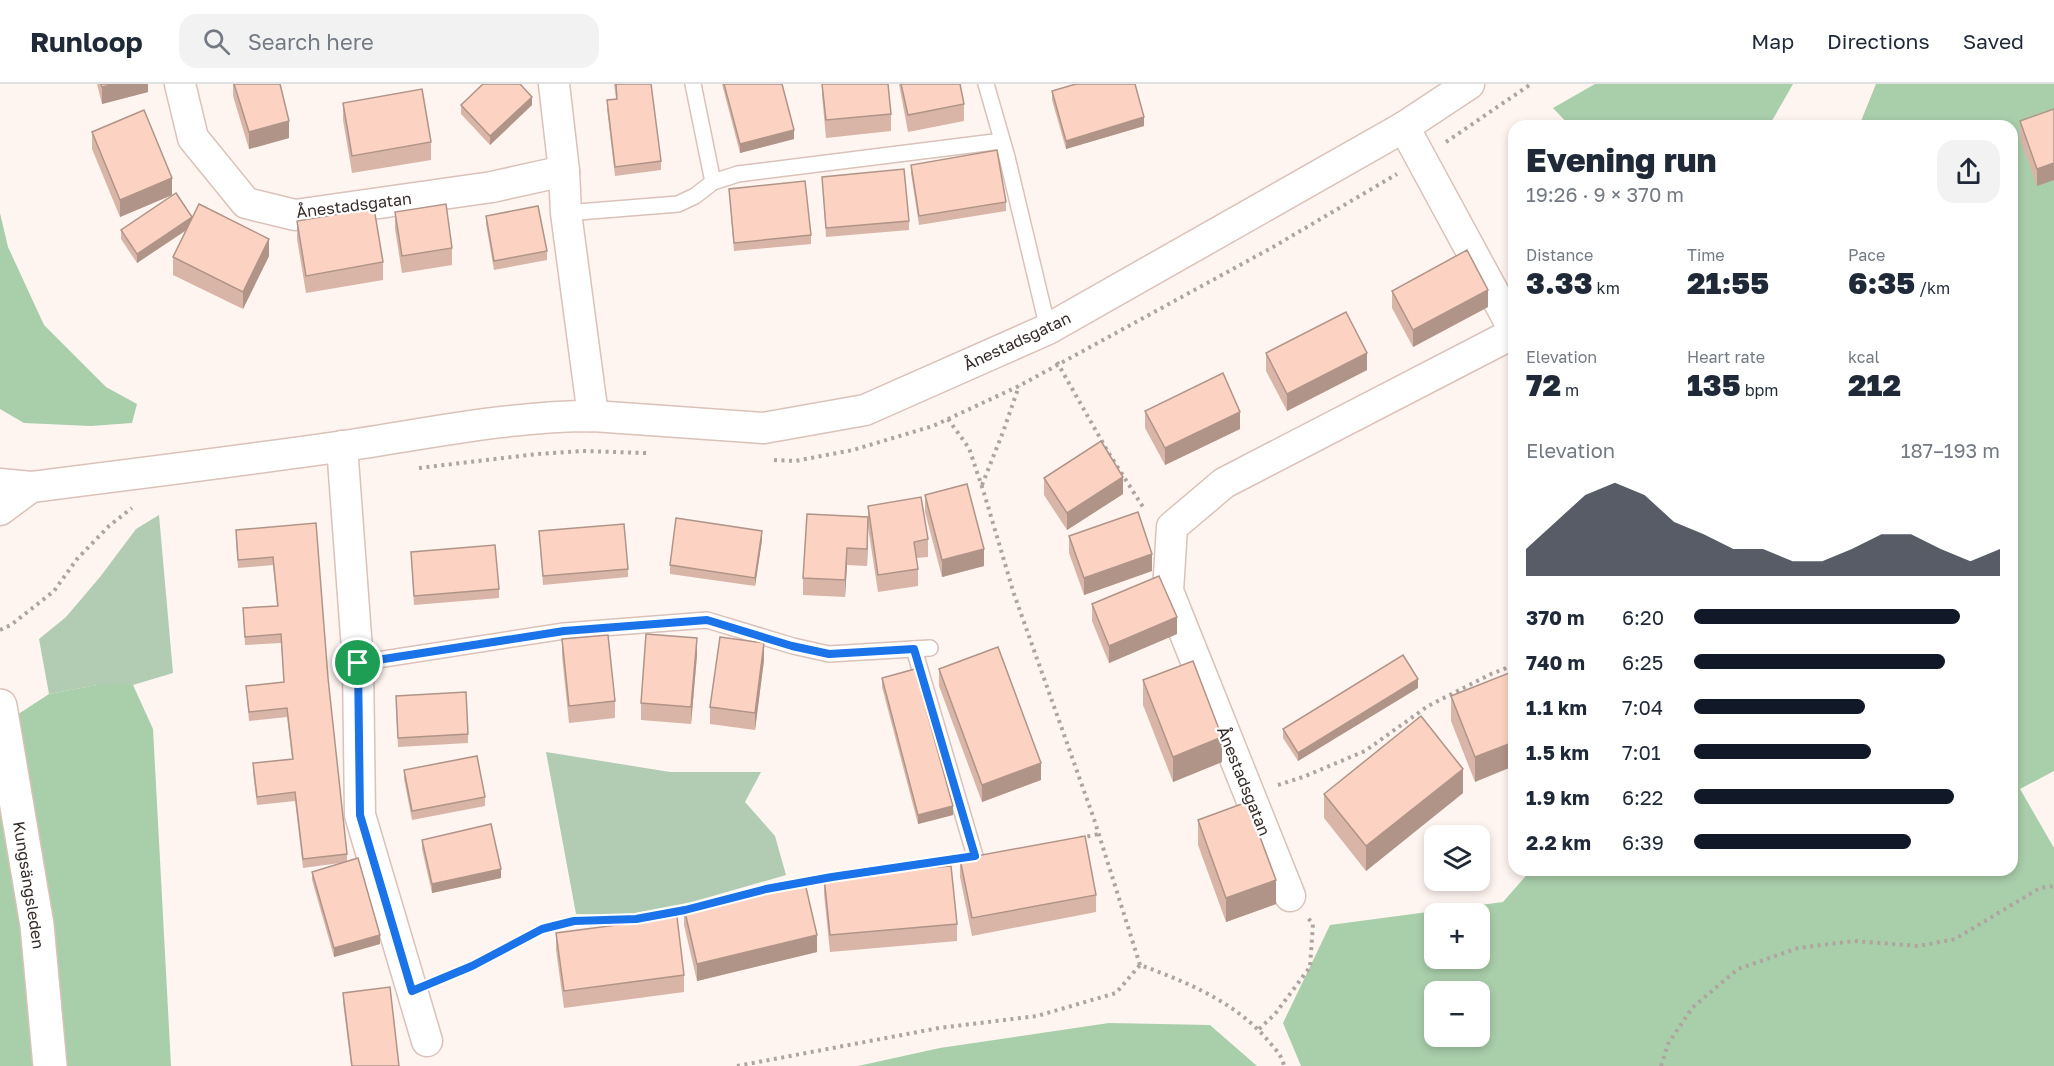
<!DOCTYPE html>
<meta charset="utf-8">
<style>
:root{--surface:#fff;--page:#f2f2f3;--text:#1f2937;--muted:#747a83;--line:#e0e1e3;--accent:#111827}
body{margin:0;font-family:"Golos Text",sans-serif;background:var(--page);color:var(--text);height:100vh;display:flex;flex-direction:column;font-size:22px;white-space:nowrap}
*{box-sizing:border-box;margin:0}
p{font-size:20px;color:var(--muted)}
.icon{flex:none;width:33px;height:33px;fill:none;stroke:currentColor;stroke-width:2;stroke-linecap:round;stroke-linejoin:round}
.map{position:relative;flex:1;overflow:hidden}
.panel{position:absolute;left:1508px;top:36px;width:510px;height:756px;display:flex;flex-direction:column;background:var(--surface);border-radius:18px;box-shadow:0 3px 9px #0003}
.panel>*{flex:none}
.buttons{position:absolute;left:1424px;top:741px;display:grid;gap:12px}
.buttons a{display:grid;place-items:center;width:66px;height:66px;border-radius:12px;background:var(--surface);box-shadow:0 3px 9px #0003;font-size:30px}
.pin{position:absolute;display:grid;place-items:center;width:51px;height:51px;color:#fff;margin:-26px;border:3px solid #fff;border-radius:50%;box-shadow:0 2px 6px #0007}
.round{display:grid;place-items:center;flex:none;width:63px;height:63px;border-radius:18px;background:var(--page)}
.overview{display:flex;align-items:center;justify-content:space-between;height:102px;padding:0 18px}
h1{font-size:33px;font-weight:800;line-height:45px}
.figures{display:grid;grid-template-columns:repeat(3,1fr);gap:9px;height:102px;padding:6px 18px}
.figures div{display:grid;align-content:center}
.figures b{font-size:30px;font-weight:800}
.figures small{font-size:16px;font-weight:400}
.figures p{font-size:16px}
.chart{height:168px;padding:12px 18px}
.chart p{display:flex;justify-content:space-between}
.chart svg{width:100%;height:108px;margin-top:6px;fill:var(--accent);opacity:.7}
ul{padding:0 18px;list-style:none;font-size:20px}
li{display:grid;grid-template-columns:96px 72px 1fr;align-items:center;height:45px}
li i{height:15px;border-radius:8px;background:var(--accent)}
header{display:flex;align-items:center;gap:36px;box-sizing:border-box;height:84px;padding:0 30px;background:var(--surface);border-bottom:2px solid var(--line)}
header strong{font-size:28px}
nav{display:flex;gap:33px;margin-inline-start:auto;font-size:21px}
.search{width:420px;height:54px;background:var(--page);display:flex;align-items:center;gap:15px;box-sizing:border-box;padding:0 21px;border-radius:18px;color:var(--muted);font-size:22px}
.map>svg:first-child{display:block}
.green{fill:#b2ccb3}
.forest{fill:#a9ceaa;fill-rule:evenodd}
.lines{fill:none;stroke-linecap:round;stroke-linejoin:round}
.lane-casing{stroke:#dac2b9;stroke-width:18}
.street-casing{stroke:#dac2b9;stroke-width:33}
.secondary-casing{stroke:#dac2b9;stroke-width:36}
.path{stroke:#aea4a0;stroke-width:4;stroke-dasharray:3 4.5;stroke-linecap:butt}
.lane{stroke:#fff;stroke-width:15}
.street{stroke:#fff;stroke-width:30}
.secondary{stroke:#fff;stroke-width:33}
.wall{fill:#d9b5a8}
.shaded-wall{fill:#b09488}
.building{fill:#fcd3c3;stroke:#b09488;stroke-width:1.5}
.route-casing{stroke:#fff;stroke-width:12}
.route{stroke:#1a73e8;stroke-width:8}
.labels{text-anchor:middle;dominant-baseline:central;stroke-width:4.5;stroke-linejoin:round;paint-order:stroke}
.street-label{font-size:16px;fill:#362c29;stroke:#fff}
</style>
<header>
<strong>Runloop</strong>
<div class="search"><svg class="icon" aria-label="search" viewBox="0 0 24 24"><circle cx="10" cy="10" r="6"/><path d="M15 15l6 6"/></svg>Search here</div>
<nav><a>Map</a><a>Directions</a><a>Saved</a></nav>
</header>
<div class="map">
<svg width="2054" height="982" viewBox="0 0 2054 982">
<rect width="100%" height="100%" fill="#fef4f0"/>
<g class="green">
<polygon points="159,431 173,589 133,601 97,601 49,610 39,555 66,533 100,493 136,445"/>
<polygon points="546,668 670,688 761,688 745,718 775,752 786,791 692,818 625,831 576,830"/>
</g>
<g class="forest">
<polygon points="1595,0 1793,0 1769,42 1570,42 1553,24"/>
<path d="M1876,0H2054V687L2020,705L2054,764V982H1301L1283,939L1330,841L1503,818L1531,786H2012V42H1859ZM1434,830H1479V874H1434ZM1434,908H1479V952H1434Z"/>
<polygon points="0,129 8,163 44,241 106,303 137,320 132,339 91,342 24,339 0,325"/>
<polygon points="102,600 133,601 153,645 171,982 0,982 0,642 49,610"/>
<polygon points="1109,939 1210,941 1257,982 858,982 940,964"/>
</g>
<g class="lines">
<defs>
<g id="lane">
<polyline points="693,0 713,98"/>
<polyline points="986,0 1007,73 1048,245"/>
<polyline points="566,129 678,120 695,112 713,98 738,90 1002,57"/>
<polyline points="914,565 975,772"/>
<polyline points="358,579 564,547 707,536 793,562 829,570 930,564"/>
</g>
<g id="street">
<polyline points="180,0 193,54 246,119 295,131 492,103 564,87"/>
<polyline points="554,0 564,87 566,129 593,332"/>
<polyline points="1404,43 1514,246"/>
<polyline points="342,362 358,579 360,731 427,957"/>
<path d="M0,400L31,403C135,390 240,377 344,362C426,350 509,332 593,332L764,344L865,326L1048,245L1404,43L1469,0"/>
<polyline points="0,426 31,403"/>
<polyline points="1290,812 1168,507 1172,443 1224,399 1514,249"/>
</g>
<polyline id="secondary" points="0,622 37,841 50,982"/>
</defs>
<use href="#lane" class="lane-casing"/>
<use href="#street" class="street-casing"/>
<use href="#secondary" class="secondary-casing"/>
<g class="path">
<polyline points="1446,58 1531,0"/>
<polyline points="1057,278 1108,368 1143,423 1146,425"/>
<polyline points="948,335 969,364 984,409 1014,510 1094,735 1140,881"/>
<polyline points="774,376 795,377 853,366 933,342 1019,302 1273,163 1397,90"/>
<polyline points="419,384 537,370 583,367 647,369"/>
<polyline points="982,401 1003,348 1019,302"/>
<polyline points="0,546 11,541 54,507 77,475 109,442 132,424"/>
<polyline points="1278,701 1303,693 1365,667 1428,622 1491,590 1514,581"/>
<polyline points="1080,754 1099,750"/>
<polyline points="840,791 951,776"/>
<polyline points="802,798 827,794"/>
<polyline points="441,895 472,882 542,845 575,837 636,835 686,826"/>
<polyline points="1259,945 1275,930 1310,883 1313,840 1308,834"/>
<path d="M737,982L939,944L1037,932L1116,909L1140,881C1187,898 1238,919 1270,959C1277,967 1282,972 1284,982"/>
<polyline points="1661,982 1668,960 1692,924 1738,885 1798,864 1854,857 1919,862 1955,855 2040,804 2054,802"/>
</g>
<use href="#lane" class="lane"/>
<use href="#street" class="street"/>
<use href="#secondary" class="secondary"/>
</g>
<g class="wall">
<polygon points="97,0 148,0 148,8 102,20"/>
<polygon points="233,0 280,0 289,54 249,65 233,12"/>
<polygon points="614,0 651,0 661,77 661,86 615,92 607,25 607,16 616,15"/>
<polygon points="722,0 782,0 794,55 740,69"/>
<polygon points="822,0 888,0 891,30 891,47 826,54 822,11"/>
<polygon points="899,0 960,0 964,20 964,37 908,48"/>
<polygon points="1052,7 1144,42 1066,65 1052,16"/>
<polygon points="343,19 431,58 431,76 352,89 343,36"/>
<polygon points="461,21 532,21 490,61 461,30"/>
<polygon points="2054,25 2054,96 2037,102 2020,55 2020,37"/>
<polygon points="92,48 172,111 120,133 92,65"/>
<polygon points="911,81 1006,118 1006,127 919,141 911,89"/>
<polygon points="822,93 909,137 909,146 826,153"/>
<polygon points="729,105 811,151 811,160 734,167"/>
<polygon points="395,128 452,164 452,181 402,189 395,145"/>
<polygon points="486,132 547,167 547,176 494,186 486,140"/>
<polygon points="192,133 269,172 243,225 173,191 173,173 187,146 137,179 121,155 121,146"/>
<polygon points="297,137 383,178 383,196 306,209 297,155"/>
<polygon points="1392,207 1488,223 1413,263 1392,224"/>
<polygon points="1266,269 1367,286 1287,327 1266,287"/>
<polygon points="1145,327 1240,345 1165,381 1145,344"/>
<polygon points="1044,394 1123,410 1067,446 1044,411"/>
<polygon points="925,411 984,482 942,493 925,428"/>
<polygon points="868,422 928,455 928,473 916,474 918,485 918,502 878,508 868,443 867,482 847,481 845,513 803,511 803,494 868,433"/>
<polygon points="316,439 328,594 347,770 347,777 380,860 334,873 312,796 312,788 340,779 303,784 295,717 257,721 253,688 253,679 292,675 287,633 249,637 246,602 284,598 281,559 245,561 243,524 277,522 273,481 238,484 236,455 236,446"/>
<polygon points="539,447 628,485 628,493 543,501"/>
<polygon points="1069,452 1152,487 1084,511 1069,469"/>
<polygon points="762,456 755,502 670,490 670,481"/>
<polygon points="411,468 499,505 499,514 414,521"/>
<polygon points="1092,520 1177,550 1109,579 1092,537"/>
<polygon points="562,555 615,617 615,634 569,639 562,572"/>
<polygon points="697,571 691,640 641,636 641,619"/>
<polygon points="764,576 755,646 710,640 710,623"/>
<polygon points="939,585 1041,696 982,718 939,602"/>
<polygon points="1514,587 1475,698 1451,637 1451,612"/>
<polygon points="882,594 953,731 918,740 882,603"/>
<polygon points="1143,596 1222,678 1173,698 1143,621"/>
<polygon points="1418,604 1298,677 1283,654 1283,645"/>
<polygon points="396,621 468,650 468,659 398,663"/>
<polygon points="404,686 485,713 485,722 412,736 404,695"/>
<polygon points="1463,709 1366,787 1324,734 1324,710"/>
<polygon points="1198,736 1276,820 1226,838 1198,761"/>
<polygon points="422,756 501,794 432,809 422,765"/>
<polygon points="960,775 1096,811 1096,828 972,852 960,793"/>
<polygon points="824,793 957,840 957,857 830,868 824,810"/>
<polygon points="684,824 817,868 697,897 684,841"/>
<polygon points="556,849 684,891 684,908 564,924 556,866"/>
<polygon points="343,909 399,982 351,982 343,918"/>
</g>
<g class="shaded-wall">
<polygon points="114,0 148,0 148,8 102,20 102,3"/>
<polygon points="532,13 532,21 490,61 490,52"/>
<polygon points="1144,33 1144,42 1066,65 1066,57"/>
<polygon points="289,37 289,54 249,65 249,48"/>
<polygon points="794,46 794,55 740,69 740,60"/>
<polygon points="2054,79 2054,96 2037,102 2037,85"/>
<polygon points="172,94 172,111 120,133 120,116"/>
<polygon points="192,133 192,142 137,179 137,170"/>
<polygon points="269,155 269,172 243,225 243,208"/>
<polygon points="1488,206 1488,223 1413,263 1413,246"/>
<polygon points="1367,269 1367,286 1287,327 1287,310"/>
<polygon points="1240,328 1240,345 1165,381 1165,364"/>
<polygon points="1123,393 1123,410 1067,446 1067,429"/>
<polygon points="868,433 868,450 867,482 867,465"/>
<polygon points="762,447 762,456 755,502 755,494"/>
<polygon points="847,464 847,481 845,513 845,496"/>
<polygon points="984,465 984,482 942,493 942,476"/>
<polygon points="1152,470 1152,487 1084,511 1084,494"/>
<polygon points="1177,533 1177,550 1109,579 1109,562"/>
<polygon points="697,554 697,571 691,640 691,623"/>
<polygon points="764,559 764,576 755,646 755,629"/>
<polygon points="1418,595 1418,604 1298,677 1298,669"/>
<polygon points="1222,653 1222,678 1173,698 1173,673"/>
<polygon points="1514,658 1514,682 1475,698 1475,673"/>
<polygon points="1041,679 1041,696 982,718 982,701"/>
<polygon points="1463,685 1463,709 1366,787 1366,762"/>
<polygon points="953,722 953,731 918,740 918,731"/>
<polygon points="501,785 501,794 432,809 432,800"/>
<polygon points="1276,796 1276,820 1226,838 1226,814"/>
<polygon points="380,851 380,860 334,873 334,864"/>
<polygon points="817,851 817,868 697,897 697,880"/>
</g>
<g class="building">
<polygon points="101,0 114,0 102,3"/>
<polygon points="234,0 280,0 289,37 249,48"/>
<polygon points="483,0 520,0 532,13 490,52 461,21"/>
<polygon points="616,0 651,0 661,77 615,83 607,16 617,15"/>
<polygon points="724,0 782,0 794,46 740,60"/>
<polygon points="822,0 888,0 891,30 826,36"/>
<polygon points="901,0 960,0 964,20 908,31"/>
<polygon points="1076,0 1135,0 1144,33 1066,57 1052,7"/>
<polygon points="422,5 431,58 352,72 343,19"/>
<polygon points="2054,25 2054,79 2037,85 2020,37"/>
<polygon points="144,26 172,94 120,116 92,48"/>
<polygon points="997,66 1006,118 919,132 911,81"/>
<polygon points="904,85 909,137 826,144 822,93"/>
<polygon points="805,97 811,151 734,159 729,105"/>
<polygon points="176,109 192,133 137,170 121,146"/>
<polygon points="199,120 269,155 243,208 173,173"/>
<polygon points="446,120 452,164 402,172 395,128"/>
<polygon points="538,122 547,167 494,177 486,132"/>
<polygon points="374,124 383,178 306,192 297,137"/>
<polygon points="1467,166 1488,206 1413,246 1392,207"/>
<polygon points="1346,228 1367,269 1287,310 1266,269"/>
<polygon points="1223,289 1240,328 1165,364 1145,327"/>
<polygon points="1101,357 1123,393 1067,429 1044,394"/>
<polygon points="967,400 984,465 942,476 925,411"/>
<polygon points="921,413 928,455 914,458 918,485 878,491 868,422"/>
<polygon points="1138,428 1152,470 1084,494 1069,452"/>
<polygon points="807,430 868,433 867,465 847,464 845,496 803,494"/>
<polygon points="676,434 762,447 755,494 670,481"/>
<polygon points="316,439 328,594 347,770 303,775 295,708 257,713 253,679 293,675 287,624 249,628 246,602 284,598 281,550 245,553 243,524 278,522 273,473 238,476 236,446"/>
<polygon points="624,440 628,485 543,492 539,447"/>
<polygon points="495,461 499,505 414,512 411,468"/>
<polygon points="1159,492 1177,533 1109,562 1092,520"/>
<polygon points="646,550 697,554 691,623 641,619"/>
<polygon points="608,551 615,617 569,622 562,555"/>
<polygon points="720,553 764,559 755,629 710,623"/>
<polygon points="998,563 1041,679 982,701 939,585"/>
<polygon points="1403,571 1418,595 1298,669 1283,645"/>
<polygon points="1193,577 1222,653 1173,673 1143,596"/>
<polygon points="915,585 953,722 918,731 882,594"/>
<polygon points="1514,587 1514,658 1475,673 1451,612"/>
<polygon points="466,608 468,650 398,654 396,612"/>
<polygon points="1421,632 1463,685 1366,762 1324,710"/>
<polygon points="477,672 485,713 412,727 404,686"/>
<polygon points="1247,718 1276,796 1226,814 1198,736"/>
<polygon points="491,740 501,785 432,800 422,756"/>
<polygon points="1085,752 1096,811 972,834 960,775"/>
<polygon points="358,774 380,851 334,864 312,788"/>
<polygon points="951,782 957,840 830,851 824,793"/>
<polygon points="804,795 817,851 697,880 684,824"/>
<polygon points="677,833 684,891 564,907 556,849"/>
<polygon points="390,903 399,982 352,982 343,909"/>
</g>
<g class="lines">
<defs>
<polygon id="route" points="707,536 792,562 829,570 914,565 975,772 832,793 766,805 685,826 636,835 574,837 542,845 472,882 412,907 360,731 358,579 564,547"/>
</defs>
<use href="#route" class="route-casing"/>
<use href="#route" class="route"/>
</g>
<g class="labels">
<g class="street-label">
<text transform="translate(354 121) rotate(-7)">Ånestadsgatan</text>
<text transform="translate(1017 257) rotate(-25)">Ånestadsgatan</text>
<text transform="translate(1244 697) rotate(68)">Ånestadsgatan</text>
<text transform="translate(29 801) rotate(81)">Kungsängsleden</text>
</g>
</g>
</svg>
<div class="buttons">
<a><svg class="icon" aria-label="layers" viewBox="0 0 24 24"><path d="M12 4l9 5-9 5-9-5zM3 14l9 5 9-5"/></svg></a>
<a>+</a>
<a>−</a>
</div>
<div class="pin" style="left:358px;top:579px;background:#1e9e55"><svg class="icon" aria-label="arrive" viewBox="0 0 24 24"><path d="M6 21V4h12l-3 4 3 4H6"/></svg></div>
<section class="panel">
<div class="overview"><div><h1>Evening run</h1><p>19:26 · 9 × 370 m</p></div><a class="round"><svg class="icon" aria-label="share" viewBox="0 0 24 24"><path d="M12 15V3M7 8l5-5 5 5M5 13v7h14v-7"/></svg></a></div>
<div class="figures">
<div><p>Distance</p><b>3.33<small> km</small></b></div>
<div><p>Time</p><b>21:55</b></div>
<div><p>Pace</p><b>6:35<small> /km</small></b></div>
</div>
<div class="figures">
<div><p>Elevation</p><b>72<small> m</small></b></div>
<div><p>Heart rate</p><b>135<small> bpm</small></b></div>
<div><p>kcal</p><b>212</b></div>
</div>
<div class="chart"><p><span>Elevation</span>187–193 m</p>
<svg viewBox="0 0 160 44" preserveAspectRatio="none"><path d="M0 44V33L10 22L20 11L30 6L40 11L50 22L60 27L70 33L80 33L90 38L100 38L110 33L120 27L130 27L140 33L150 38L160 33V44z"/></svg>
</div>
<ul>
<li><b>370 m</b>6:20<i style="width:87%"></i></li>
<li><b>740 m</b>6:25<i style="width:82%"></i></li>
<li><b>1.1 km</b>7:04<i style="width:56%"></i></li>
<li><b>1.5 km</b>7:01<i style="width:58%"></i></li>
<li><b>1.9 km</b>6:22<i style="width:85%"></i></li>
<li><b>2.2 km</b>6:39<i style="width:71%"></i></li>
</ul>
</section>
</div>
